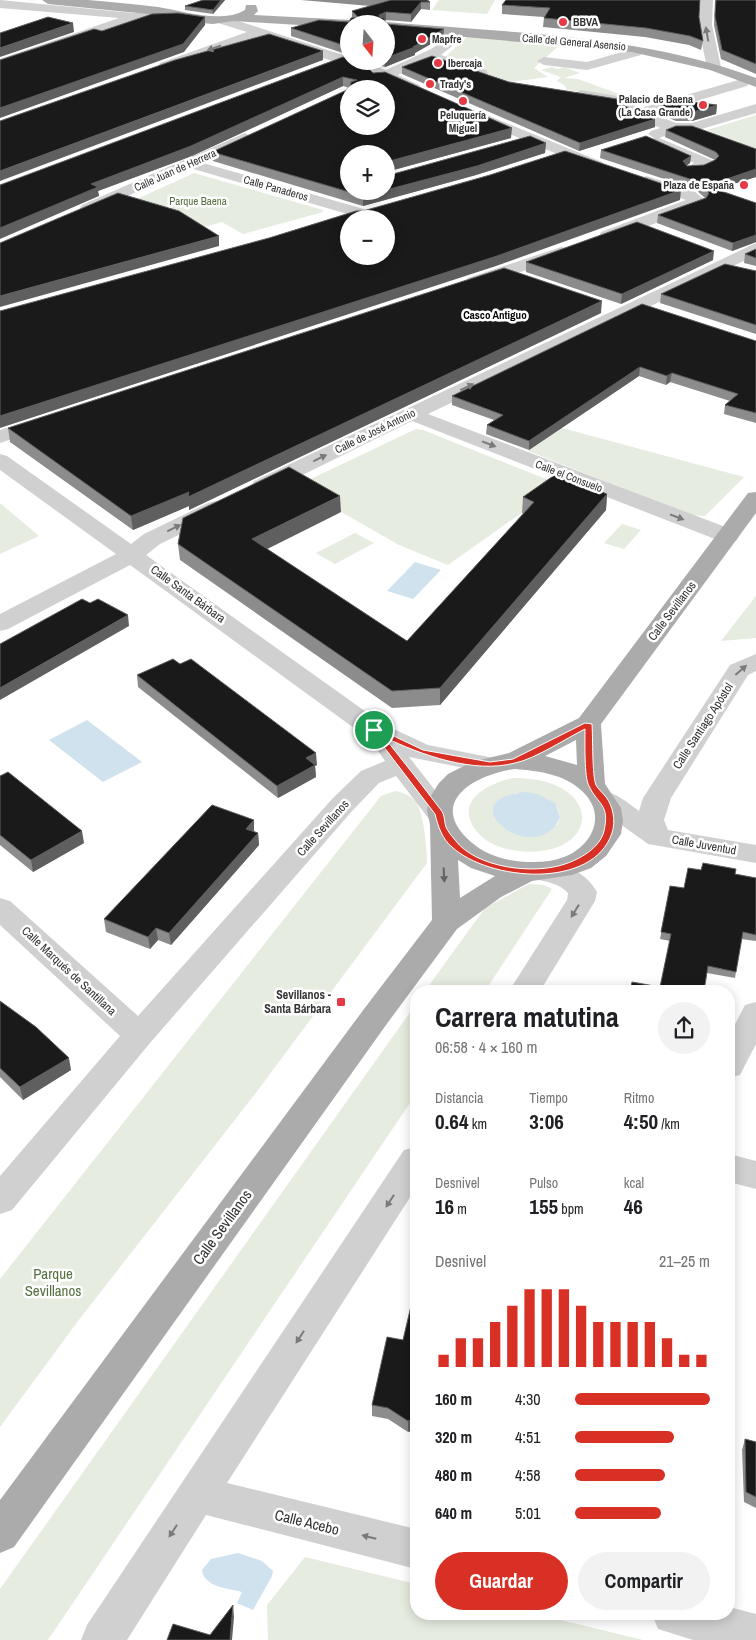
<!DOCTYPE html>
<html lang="es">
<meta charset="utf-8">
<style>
:root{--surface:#fff;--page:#f2f2f2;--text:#202124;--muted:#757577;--accent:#d93025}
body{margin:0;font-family:"Archivo Narrow",sans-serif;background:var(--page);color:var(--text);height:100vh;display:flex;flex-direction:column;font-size:19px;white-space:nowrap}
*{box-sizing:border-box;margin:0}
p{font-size:16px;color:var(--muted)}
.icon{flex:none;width:28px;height:28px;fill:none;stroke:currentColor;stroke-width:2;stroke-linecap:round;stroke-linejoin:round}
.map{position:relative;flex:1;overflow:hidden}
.side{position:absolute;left:410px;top:985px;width:325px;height:635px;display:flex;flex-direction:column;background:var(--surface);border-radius:20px;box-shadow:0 2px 12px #0003}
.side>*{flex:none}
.needle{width:32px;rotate:163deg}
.tools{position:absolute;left:340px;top:15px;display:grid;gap:10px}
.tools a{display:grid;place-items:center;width:55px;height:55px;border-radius:50%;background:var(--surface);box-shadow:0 2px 12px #0003;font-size:25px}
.pin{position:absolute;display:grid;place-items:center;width:42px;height:42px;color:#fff;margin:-21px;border:2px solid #fff;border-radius:50%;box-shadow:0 1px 5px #0007}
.round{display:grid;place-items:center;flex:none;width:52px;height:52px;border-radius:26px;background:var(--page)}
.summary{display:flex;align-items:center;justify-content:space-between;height:85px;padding:0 25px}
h1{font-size:28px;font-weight:800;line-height:38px}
.figures{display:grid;grid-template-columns:repeat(3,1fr);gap:8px;height:85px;padding:5px 25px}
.figures div{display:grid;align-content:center}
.figures b{font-size:21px;font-weight:800}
.figures small{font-size:14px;font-weight:400}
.figures p{font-size:14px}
.chart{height:140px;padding:10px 25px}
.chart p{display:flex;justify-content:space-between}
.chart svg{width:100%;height:90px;margin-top:5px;stroke:var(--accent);stroke-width:6}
.primary-button{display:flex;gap:10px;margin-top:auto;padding:10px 25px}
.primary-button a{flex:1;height:58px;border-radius:30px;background:var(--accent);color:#fff;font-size:20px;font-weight:800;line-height:58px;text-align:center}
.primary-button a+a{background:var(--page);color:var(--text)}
ul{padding:0 25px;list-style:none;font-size:16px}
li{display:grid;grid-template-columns:80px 60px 1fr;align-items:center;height:38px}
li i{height:12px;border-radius:6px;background:var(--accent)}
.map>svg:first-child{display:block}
.green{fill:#e6ecdf;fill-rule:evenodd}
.water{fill:#cfe2ee}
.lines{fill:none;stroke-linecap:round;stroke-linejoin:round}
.minor{fill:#d0d0d0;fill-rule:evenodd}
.major{fill:#ababab;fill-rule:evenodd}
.wall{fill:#8c8c8c}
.shaded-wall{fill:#5f5f5f}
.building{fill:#1a1a1a;stroke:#5f5f5f;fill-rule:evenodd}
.oneway{fill:#7a7a7a}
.oneway2{fill:#636363}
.route{fill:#d93025;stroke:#fff;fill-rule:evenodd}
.poi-dot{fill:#e63946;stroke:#fff;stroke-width:2}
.labels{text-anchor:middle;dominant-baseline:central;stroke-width:5;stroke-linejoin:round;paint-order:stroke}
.far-poi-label{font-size:11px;font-weight:bold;fill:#333;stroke:#fff;text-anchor:start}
.far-street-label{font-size:11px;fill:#333;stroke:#fff}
.far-park-label{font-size:11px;fill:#56703f;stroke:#fff}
.far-neighbourhood-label{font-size:11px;font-weight:bold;fill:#000;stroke:#fff}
.street-label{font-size:12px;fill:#333;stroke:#fff}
.poi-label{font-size:12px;font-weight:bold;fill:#333;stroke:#fff;text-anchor:end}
.near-street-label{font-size:15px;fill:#333;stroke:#fff}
.near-park-label{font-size:15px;fill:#56703f;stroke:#fff}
</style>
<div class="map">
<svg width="756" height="1640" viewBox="0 0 756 1640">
<rect width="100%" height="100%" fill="#fff"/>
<g class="green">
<polygon points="439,0 495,0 487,14 432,10"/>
<polygon points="468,36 561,44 534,68 548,77 510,82 444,58"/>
<polygon points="552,67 557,69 564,67 580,73 564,78 578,79 624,96 621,98 567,90 564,85 557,81 561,77 541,70"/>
<polygon points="756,115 756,149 707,130"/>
<polygon points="194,173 323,210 323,212 243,234 222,222 194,230 126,204"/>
<polygon points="562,428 744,477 705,516 692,515 528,451"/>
<polygon points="416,429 423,430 561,485 448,565 399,545 296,486"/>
<polygon points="0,503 39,536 0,554"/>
<polygon points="622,524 641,530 624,549 604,543"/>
<polygon points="355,533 374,543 335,564 316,553"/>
<polygon points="756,596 756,638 721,641"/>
<path d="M513,778C606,777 602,859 519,851C505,850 488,844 478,833C452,802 486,784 513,778ZM516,793C534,796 557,795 560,817L557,825L498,801Z"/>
<path d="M395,791C402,792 410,795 415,801C424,812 427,849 427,863L255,1094L78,1321L0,1427V1279L381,796Z"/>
<polygon points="529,884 544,885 552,889 485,991 425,991 485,908"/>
<polygon points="416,1004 416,1094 48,1640 0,1640 0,1589"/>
<polygon points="305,1557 416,1584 416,1614 536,1614 643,1640 268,1640 267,1605"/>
</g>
<g class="water">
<polygon points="415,562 441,570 413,599 387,591"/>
<polygon points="87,720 142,762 103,782 49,740"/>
<path d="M526,792L537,794L555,803L560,817C539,871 443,800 526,792Z"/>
<path d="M238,1553L262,1561L273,1571L272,1576L253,1610L237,1603L242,1592C227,1588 204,1587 202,1570L211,1559Z"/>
</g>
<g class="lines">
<g class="minor">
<polygon points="0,0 133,13 178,12 184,16 178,20 139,20 0,68 0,59 119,18 0,8"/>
<path d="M701,0H713L712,25L721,67L714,71L707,67C702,45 697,23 701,0Z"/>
<polygon points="223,16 349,57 349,61 360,61 386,70 431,49 461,28 466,29 468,32 466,35 441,55 486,70 488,73 481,77 431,60 398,75 419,85 421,88 419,91 409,91 386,80 365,89 349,89 349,92 346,89 348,86 374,75 260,37 170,69 160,69 158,66 160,63 247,32 218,23 217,20"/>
<polygon points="636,48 641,49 643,52 641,55 587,70 544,65 537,61 544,57 587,62"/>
<polygon points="742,79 749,83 747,86 653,114 676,123 692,123 756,104 756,113 698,130 676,132 659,138 714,161 716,164 714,167 692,174 684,169 694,163 652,145 649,142 654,138 648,134 651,131 660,128 620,110 618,107 619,105 581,98 574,94 581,90 629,98 634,99 636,102 634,105 641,108"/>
<polygon points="479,112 602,162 604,165 596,170 590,168 474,119 472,116"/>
<polygon points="245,133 253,138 250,141 203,163 367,210 369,213 367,216 361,218 190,168 94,211 88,213 80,208 82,205"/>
<polygon points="646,176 694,191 706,201 704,204 613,240 601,240 599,236 601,232 686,200 640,184 638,181"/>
<polygon points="756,243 756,255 428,414 736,531 739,536 736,541 728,543 720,541 412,421 270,491 262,492 254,491 251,486 254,481"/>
<polygon points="561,247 567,248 570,252 567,256 480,286 468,286 465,282 468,278"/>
<polygon points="44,416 51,418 54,422 51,426 0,443 0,430"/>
<polygon points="0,454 7,456 131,544 144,534 208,503 216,501 224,503 227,508 224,513 160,544 146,555 383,724 428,745 499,759 503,765 499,771 490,773 409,757 453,813 449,819 439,822 429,819 396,776 379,783 353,810 150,1043 12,1210 0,1214 0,1176 120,1036 0,925 0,898 10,901 138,1016 333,798 361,771 385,761 378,751 384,745 365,736 130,565 8,629 0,631 0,614 116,554 0,470"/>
<path d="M756,654V671L748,675L671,798L664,820L668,830L756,845V863L648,844L594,805L590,799L594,793C613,788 625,801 639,811L643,798L730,665Z"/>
<path d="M544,862C567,866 585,871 597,892L595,901L540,991H509L567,900L568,893C559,883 547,882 534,879L530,872L534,865Z"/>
<polygon points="756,1002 756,1044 740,1075 729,1078 729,1036 745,1005"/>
<polygon points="416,1147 416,1188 227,1483 416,1529 416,1569 206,1515 127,1640 81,1640 87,1625 404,1150"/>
<polygon points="729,1154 756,1161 756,1189 729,1182"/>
<polygon points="729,1607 756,1614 756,1640 693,1640 658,1629 652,1614 729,1614"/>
</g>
<g class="major">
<path d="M42,0C57,0 73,0 88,0C111,2 135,4 158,7C183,11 222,24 245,10L246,5H256L258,11L254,15L351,20L357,24H349V28L233,21L213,24L189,22L158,15L48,4Z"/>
<path d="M386,22C510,33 639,34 756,78V87L710,70L632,52L386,30V24H381Z"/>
<path d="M756,492V513L601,724L605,784L621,808L623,821L621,834L606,856L591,868L572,875L532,881L501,897L457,929L386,1025L14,1547L0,1553V1500L364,1009L432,920L430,825L427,810L429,799L439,783L448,774L472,762L509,753L579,718L748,493ZM576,740L577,765L545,756ZM515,769C539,771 564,774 582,791C610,817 589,851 558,859C548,862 537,862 527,862C507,861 487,856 471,842C425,802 476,774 515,769ZM458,860L471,868L495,876L460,898Z"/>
</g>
</g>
<g class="wall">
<polygon points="225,0 213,14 185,10 185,6"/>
<polygon points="301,0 429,0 428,1 430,2 430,10 421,9 411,22 386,20 349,24 349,55 291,36 291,28 349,22 352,18 352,11 370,6"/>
<polygon points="715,0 756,0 756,74 721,59 714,25"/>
<polygon points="502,5 699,17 703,41 701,50 689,45 645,37 543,27 544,17 502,14"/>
<polygon points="444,29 443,37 415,53 415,55 385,67 367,61 386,61"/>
<polygon points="370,66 370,70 373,73 511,138 386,172 386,154 349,191 546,143 545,153 476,175 363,206 213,161 212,152 349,126 350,88 343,86 192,156 98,191 99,196 0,185"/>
<polygon points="402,67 509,82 620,104 655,119 655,127 579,151 402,74"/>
<polygon points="717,105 716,114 692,121 676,121 659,114 660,106"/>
<polygon points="666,130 756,149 756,177 717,189 756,203 756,242 732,251 657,223 658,215 705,198 695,189 600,158 601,150 691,156 690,163 686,166 704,165 715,160 665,137"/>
<polygon points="756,249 756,266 744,263 745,254"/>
<polygon points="713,260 621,304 526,272 526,262"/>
<polygon points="756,271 756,334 660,303 661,294"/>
<polygon points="601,313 189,510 189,506 133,530 10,442 8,428"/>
<polygon points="756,341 756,423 724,414 725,405 730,401 670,382 666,385 639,376 529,450 486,434 487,425 494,420 452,405 452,396"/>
<polygon points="607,494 606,510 440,705 392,708 180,560 178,544 341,512 267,549 407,641 524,514 522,513 523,497"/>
<polygon points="137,675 317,765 315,766 316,777 278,798 138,687"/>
<polygon points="0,776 84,843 33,872 0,845"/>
<polygon points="254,832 258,833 259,845 171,945 158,940 150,949 106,932 104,919"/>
<polygon points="701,870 735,874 756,878 756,941 741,939 735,978 707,973 660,987 670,941 660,939 670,886 684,888"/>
<polygon points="0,1001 71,1070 23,1100 0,1077"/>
<polygon points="415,1289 408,1432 388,1419 372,1416 372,1405 403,1340"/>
<polygon points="745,1439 756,1442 756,1508 744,1502 742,1450"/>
</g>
<g class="shaded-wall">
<polygon points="221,0 225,0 213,14 213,10"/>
<polygon points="421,2 421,9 411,22 411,14"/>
<polygon points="386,12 386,20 379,23 379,15"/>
<polygon points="205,17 205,25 184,52 0,118 0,108"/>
<polygon points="73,23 74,32 0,57 0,48"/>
<polygon points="444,29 443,37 415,53 415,55 385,67 385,61 386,61 386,58 413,47"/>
<polygon points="323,51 323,60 0,181 0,171"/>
<polygon points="343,77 343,86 192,156 98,191 99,196 0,239 0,228 91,184"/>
<polygon points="717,105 716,114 692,121 693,112"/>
<polygon points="655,119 655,127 579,151 580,143"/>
<polygon points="512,128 511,138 386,172 386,162"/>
<polygon points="546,143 545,153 476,175 363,206 363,196 382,191 386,191 386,190"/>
<polygon points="691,156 690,163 682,169 683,161"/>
<polygon points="756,169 756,177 708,192 706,186"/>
<polygon points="681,190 680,200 496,266 0,428 0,416"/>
<polygon points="756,235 756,242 732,251 733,243"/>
<polygon points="219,236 219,246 0,307 0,296"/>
<polygon points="714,251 713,260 621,304 622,294"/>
<polygon points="602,301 601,313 189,510 189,506 133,530 131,516"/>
<polygon points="640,367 639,376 529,450 529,441"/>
<polygon points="672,373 670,382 666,385 667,376"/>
<polygon points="607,494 606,510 440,705 440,688"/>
<polygon points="340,496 341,512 253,556 252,539"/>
<polygon points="128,615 129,626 0,700 0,688"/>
<polygon points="316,753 317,765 315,766 316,777 278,798 277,786 306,758"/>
<polygon points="254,820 254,832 246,829"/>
<polygon points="82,831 84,843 33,872 31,860"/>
<polygon points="258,833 259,845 171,945 169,933"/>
<polygon points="156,928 158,940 150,949 148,937"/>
<polygon points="69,1058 71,1070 23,1100 20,1087"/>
<polygon points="416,1419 416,1430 408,1432 408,1421"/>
<polygon points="233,1605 234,1617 232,1640 230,1640"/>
</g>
<g class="building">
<polygon points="203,0 221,0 213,10 185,6"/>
<polygon points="391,0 427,0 430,2 421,2 411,14 386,12 379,15 380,18 384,18 386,24 349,24 349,47 291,28 319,20 349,22 351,18 358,17 352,11"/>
<polygon points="506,0 700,0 699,17 703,41 690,36 646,28 544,18 550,8 502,5"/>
<polygon points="716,0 756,0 756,64 722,50 715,16"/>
<polygon points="178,13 205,17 183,44 0,108 0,60 94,29 102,31 152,14"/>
<polygon points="48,17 73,23 0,48 0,33"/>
<polygon points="386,24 444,29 413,47 415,47 386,58"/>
<polygon points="269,34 323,51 0,171 0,121 175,60"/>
<polygon points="432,56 509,82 617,99 620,104 655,119 580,143 402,67"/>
<polygon points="343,57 349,59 349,61 355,61 370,66 369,69 373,73 385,72 512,128 386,162 386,154 349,154 349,191 382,191 363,196 212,152 349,89 349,126 386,126 386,89 350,89 351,82 357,80 343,77 191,146 91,184 98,187 0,228 0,185"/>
<polygon points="678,100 717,105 693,112 677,112 660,106"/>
<polygon points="676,126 692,126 756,149 756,169 706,186 756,203 756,235 733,243 658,215 706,198 709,193 696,181 601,150 646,136 691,156 683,161 687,166 704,165 715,160 719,156 716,152 666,130"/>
<polygon points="530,136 546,143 477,166 386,190 386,176"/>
<path d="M565,151L681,190L497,256L0,416V311L269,238L356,211H363L490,175ZM349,219H386V256H349Z"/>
<polygon points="118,193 179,211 219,236 0,296 0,243"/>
<polygon points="637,222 714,251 622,294 526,262"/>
<polygon points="756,249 756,258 745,254"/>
<polygon points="725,264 756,271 756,325 661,294"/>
<polygon points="504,268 602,301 188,497 189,492 131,516 8,428"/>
<polygon points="642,304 756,341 756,413 725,405 738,394 672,373 667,376 640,367 529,441 487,425 503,415 452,396"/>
<polygon points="289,467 340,496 252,539 407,641 534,502 523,497 556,474 607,494 440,688 392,691 178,544 183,518"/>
<polygon points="82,599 90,603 98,599 128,615 0,688 0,644"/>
<polygon points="173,659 180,664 191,659 316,753 306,758 315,765 277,786 137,675"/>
<polygon points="8,772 82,831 31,860 0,835 0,776"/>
<polygon points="212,805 254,820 246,829 258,833 169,933 156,928 148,937 104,919"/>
<polygon points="703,863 736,869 735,874 756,878 756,935 743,932 736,972 708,966 704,991 630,991 632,982 660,987 671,934 661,932 670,886 684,888 688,868 701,870"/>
<polygon points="0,1001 36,1027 69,1058 20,1087 0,1068"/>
<polygon points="415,1289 416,1290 416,1419 408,1421 388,1408 372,1405 387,1337 403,1340"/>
<polygon points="745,1439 756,1442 756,1497 746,1492"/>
<polygon points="233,1605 230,1640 167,1640 173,1624 210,1635"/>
</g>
<defs><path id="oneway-solid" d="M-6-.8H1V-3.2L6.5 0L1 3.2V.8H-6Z" transform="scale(1.25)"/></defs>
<g class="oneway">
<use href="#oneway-solid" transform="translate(707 34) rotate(-100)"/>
<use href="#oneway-solid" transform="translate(214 48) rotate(160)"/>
<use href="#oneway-solid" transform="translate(467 387) rotate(-25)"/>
<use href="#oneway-solid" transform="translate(489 444) rotate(21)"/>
<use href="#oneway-solid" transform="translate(320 458) rotate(-26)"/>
<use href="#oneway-solid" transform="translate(677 517) rotate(21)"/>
<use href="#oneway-solid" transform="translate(174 528) rotate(-26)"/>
<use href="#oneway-solid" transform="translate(741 670) rotate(-41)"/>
<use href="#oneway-solid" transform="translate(575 911) rotate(122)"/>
<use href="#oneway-solid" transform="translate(390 1201) rotate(123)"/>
<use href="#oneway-solid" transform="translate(300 1337) rotate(123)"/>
<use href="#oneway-solid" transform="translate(173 1531) rotate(123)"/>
<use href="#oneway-solid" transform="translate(369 1537) rotate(-166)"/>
</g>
<use class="oneway2" href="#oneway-solid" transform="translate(444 875) rotate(87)"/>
<path class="route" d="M585,723L592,724C593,737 592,776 596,785C598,789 603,793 606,797C613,806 616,821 612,833C593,890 489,881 452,847C442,839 438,826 435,814L371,730L377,728L423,750L490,762L513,759ZM585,729C585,741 584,778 589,786C598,805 610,804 604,831C600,848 580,859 565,864C534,875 476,868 455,840C452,836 448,832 446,827C444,821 445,815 441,810C422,785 403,761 384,737C421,755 474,774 515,763C535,759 565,739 585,729Z"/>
<g class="poi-dot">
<circle cx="563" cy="22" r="5"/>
<circle cx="422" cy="39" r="5"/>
<circle cx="438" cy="63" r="5"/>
<circle cx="430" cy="84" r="5"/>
<circle cx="463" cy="101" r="5"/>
<circle cx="703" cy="105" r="5"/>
<circle cx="744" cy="185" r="5"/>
<rect x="336" y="997" width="10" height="10" rx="2.5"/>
</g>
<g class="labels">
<g class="far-poi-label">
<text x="573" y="22">BBVA</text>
<text x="432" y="39">Mapfre</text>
<text x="448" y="63">Ibercaja</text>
<text x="440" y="84">Trady's</text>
<text x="693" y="99" text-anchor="end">Palacio de Baena<tspan x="693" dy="13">(La Casa Grande)</tspan></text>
<text x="463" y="115" text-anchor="middle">Peluquería<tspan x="463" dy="13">Miguel</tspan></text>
<text x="734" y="185" text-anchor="end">Plaza de España</text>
</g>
<g class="far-street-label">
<text transform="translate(574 42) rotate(5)">Calle del General Asensio</text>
<text transform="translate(175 170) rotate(-24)">Calle Juan de Herrera</text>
<text transform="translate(276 188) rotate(16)">Calle Panaderos</text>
<text transform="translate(375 431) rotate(-26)">Calle de José Antonio</text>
<text transform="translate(569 476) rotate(21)">Calle el Consuelo</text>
</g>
<g class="far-park-label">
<text x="198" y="201">Parque Baena</text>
</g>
<g class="far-neighbourhood-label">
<text x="495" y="315">Casco Antiguo</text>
</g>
<g class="street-label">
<text transform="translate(188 594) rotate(36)">Calle Santa Bárbara</text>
<text transform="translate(672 611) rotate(-53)">Calle Sevillanos</text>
<text transform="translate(703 726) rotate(-57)">Calle Santiago Apóstol</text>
<text transform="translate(323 828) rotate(-48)">Calle Sevillanos</text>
<text transform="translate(704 845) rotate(10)">Calle Juventud</text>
<text transform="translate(69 971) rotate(43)">Calle Marqués de Santillana</text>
</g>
<g class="poi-label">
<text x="331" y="995">Sevillanos -<tspan x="331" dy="14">Santa Bárbara</tspan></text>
</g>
<g class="near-street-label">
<text transform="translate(222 1227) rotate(-54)">Calle Sevillanos</text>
<text transform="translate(307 1522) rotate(14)">Calle Acebo</text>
</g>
<g class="near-park-label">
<text x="53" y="1273">Parque<tspan x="53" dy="17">Sevillanos</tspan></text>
</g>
</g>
</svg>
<div class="tools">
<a><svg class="needle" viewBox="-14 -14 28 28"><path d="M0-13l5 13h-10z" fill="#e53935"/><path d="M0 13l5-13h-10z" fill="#757577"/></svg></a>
<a><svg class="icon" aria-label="layers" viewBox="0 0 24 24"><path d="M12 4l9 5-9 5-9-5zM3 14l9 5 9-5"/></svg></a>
<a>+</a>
<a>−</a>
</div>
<div class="pin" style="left:374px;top:730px;background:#1e9e55"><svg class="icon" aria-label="arrive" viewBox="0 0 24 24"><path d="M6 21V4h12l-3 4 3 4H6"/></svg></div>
<section class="side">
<div class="summary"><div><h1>Carrera matutina</h1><p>06:58 · 4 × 160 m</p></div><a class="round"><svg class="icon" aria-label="share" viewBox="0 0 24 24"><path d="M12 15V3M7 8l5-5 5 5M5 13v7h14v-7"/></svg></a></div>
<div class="figures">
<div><p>Distancia</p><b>0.64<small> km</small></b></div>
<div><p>Tiempo</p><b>3:06</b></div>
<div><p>Ritmo</p><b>4:50<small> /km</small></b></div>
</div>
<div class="figures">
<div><p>Desnivel</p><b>16<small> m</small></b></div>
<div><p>Pulso</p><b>155<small> bpm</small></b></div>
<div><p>kcal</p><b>46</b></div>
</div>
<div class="chart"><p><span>Desnivel</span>21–25 m</p>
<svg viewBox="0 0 160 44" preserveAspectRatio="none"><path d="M5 44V38M15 44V30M25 44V30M35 44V22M45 44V14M55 44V6M65 44V6M75 44V6M85 44V14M95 44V22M105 44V22M115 44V22M125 44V22M135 44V30M145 44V38M155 44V38"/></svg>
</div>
<ul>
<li><b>160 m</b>4:30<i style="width:100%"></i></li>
<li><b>320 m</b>4:51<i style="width:73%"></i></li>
<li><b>480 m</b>4:58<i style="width:67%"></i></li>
<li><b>640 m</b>5:01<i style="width:64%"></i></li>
</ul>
<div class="primary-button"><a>Guardar</a><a>Compartir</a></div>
</section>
</div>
